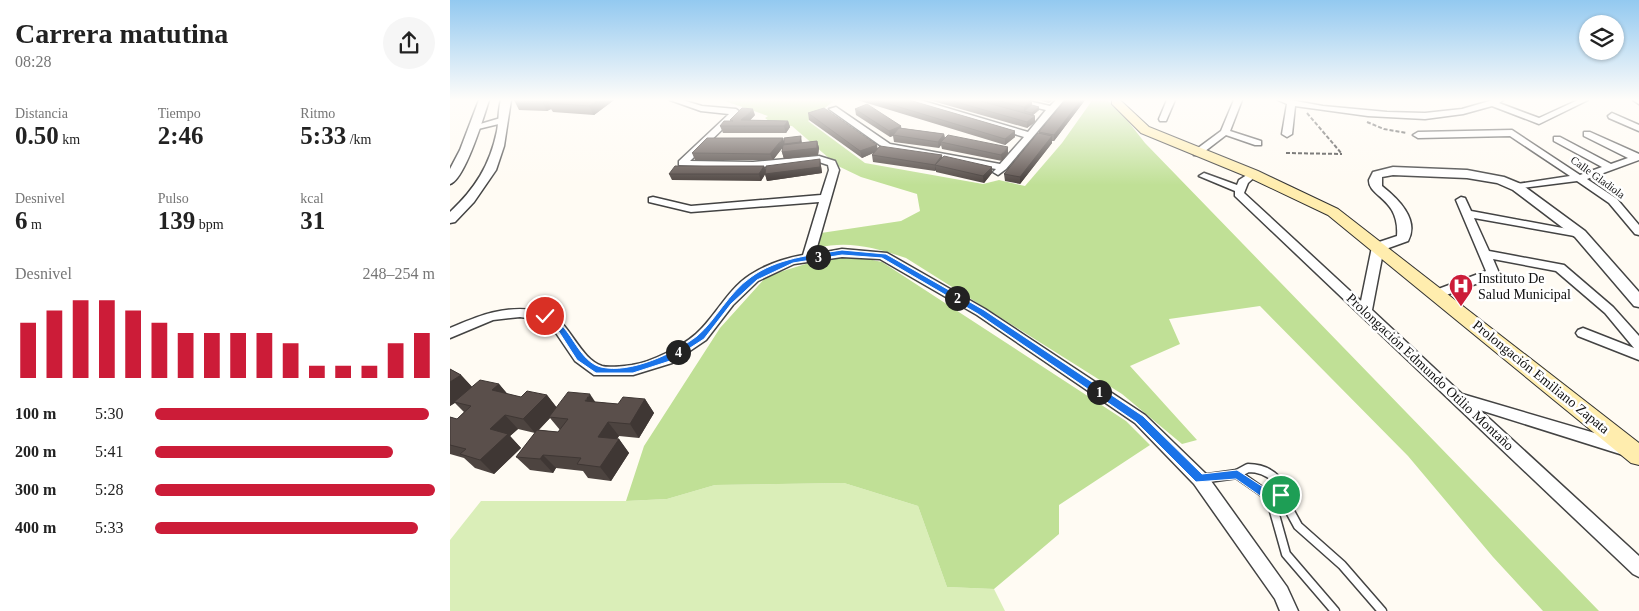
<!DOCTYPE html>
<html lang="es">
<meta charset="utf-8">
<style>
:root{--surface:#fff;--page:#f6f6f6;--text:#222;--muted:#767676;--accent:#cc1c38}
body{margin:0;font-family:Georgia,serif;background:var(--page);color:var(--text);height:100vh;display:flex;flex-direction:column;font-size:19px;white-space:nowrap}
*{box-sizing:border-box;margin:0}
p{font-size:16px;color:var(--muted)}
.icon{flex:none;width:28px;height:28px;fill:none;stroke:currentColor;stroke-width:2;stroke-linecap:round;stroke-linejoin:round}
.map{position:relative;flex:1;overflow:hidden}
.drawer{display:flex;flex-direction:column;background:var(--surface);width:450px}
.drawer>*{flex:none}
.controls{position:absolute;left:1129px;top:15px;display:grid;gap:10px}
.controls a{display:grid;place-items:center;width:45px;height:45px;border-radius:50%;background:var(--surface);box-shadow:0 1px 4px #0004;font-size:25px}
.pin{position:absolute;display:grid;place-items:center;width:42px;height:42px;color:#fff;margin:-21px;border:2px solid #fff;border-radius:50%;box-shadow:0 1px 5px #0007}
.km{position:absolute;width:25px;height:25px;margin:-12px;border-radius:50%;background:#222;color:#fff;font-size:14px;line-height:25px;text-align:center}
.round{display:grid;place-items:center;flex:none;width:52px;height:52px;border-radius:26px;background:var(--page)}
.overview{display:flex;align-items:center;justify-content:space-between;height:85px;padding:0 15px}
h1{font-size:28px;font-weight:600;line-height:38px}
.figures{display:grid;grid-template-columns:repeat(3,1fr);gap:8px;height:85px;padding:5px 15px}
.figures div{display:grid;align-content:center}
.figures b{font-size:25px;font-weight:600}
.figures small{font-size:14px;font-weight:400}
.figures p{font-size:14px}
.chart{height:140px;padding:10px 15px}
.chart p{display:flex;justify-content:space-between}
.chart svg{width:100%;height:90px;margin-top:5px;stroke:var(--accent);stroke-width:6}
ul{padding:0 15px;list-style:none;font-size:16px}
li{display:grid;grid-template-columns:80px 60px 1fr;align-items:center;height:38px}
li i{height:12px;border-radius:6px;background:var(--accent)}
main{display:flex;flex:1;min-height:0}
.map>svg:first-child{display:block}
.green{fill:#daeeb8}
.forest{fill:#c0e096}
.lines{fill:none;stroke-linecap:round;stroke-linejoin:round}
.service-casing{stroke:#434343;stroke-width:11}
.minor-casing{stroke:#434343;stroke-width:3}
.tertiary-casing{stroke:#434343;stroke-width:3}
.secondary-casing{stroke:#323232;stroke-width:2}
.path{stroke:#323232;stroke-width:2;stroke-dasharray:4 2;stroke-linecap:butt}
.service{stroke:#fff;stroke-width:8}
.minor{fill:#fff;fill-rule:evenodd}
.tertiary{fill:#fff;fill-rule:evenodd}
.secondary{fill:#ffedae;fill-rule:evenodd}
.wall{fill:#4d4440;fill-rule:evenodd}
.shaded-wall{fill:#3f3734}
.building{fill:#5a4f4b;stroke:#3f3734}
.route{fill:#1a73e8;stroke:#fff}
.labels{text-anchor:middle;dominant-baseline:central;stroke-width:5;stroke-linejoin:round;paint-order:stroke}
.far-street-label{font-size:11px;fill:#101010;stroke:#fff}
.poi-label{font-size:14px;fill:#101010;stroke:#fff;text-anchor:start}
.street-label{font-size:14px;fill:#101010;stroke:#fff}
</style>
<main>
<section class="drawer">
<div class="overview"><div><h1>Carrera matutina</h1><p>08:28</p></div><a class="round"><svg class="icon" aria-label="share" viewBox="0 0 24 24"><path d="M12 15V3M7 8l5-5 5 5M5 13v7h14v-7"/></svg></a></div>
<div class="figures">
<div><p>Distancia</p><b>0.50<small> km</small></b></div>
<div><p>Tiempo</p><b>2:46</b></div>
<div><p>Ritmo</p><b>5:33<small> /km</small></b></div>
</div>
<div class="figures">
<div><p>Desnivel</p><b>6<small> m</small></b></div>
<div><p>Pulso</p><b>139<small> bpm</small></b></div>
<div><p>kcal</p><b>31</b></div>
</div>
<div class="chart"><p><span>Desnivel</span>248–254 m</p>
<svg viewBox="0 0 160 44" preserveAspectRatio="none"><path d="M5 44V17M15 44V11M25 44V6M35 44V6M45 44V11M55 44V17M65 44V22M75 44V22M85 44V22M95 44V22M105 44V27M115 44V38M125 44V38M135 44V38M145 44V27M155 44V22"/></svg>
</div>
<ul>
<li><b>100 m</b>5:30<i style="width:98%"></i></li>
<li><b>200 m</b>5:41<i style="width:85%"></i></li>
<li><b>300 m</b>5:28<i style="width:100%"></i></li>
<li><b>400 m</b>5:33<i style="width:94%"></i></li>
</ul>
</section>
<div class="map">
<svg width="1189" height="611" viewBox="0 0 1189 611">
<rect width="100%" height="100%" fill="#fffbf3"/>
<polygon class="green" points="394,483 468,506 497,587 544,589 555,611 0,611 0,540 31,501 176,501 217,499 265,485"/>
<g class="forest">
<path d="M272,100H385L358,121L415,163L533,184L549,180L575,186L612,143L641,102L639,100H657L670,111L695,143L1149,611H1093L1043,557L958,456L810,306L719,319L730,344L680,366L747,440L732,444L672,394L456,258C426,248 399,240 367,248L371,233L451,221L470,211L467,194L411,177L388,166L342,126L324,125L315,118L318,116Z"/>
<polygon points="392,257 413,258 432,262 676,421 700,445 609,505 609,534 544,589 497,587 468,506 394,483 265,485 217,499 176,501 194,446 270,328 317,276 362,262"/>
</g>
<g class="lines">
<defs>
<g id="service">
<path d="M798,468C813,468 825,475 833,488L831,495L820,497L787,474Z"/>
<polyline points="751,479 787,474"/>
<polyline points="831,495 848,526 892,565 932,611"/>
<polyline points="820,497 836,554 885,611"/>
</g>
<g id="minor">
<path d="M220,100H232L252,106L286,109L290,112L240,161L303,162L369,156L385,161L389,170L365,254L392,249L437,253L535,309L695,415L756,474L837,587L848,611H830L825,599L744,484L685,423L527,315L430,259L392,257L344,264L308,281L283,305L256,340L222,363L183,375H144L125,361L106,333L91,320L70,317L43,320L0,338V328C29,316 51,306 84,310C89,311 94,311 99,313C120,323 130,359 152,366C159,368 174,366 182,365C202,362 231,347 246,334C266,316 277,290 300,275C315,265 336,258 353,255L369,202L241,212L199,202V198L203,197L241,206L371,195L379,170L378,165L369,162L303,168L229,165V161L279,114L251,111Z"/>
<polygon points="459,100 470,100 578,132 596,110 563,102 562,100 574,100 600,106 606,100 614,100 556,169 548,175 543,172 546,169 434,148 379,109 386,107 440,144 550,164 574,137"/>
<polygon points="717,100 725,100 716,121 710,121 709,119"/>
<polygon points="784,100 792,100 780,131 811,141 811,145 805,145 776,135 750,155 744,155 744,151 771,131"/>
<polygon points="828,100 840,100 873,106 937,112 975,113 1012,109 1043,100 1053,100 1049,103 1089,118 1128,100 1138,100 1089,124 1042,106 1013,114 975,119 918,116 845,106 842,134 837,137 832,134 837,104"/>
<polygon points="1183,100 1189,100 1189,104"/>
<polygon points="1162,113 1189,125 1189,131 1159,118 1158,116"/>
<polygon points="54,117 57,118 57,122 24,130 20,127"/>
<polygon points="1062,130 1130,175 1152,167 1104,141 1104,137 1110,137 1161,164 1178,158 1134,136 1134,132 1140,132 1189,154 1189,160 1137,179 1167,199 1189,225 1189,235 1185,234 1159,203 1127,181 1063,189 1063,185 1067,184 1120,176 1060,136 968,138 963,135 968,132"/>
<polygon points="803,171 808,174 798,183 794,193 911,301 922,247 924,245 932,245 934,247 922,310 1012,394 1189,446 1189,460 1030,410 1189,556 1189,577 1183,574 785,196 785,191 749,176 754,173 787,185 789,180"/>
<polygon points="1011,197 1015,198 1021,211 1134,232 1136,234 1130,237 1024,218 1039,251 1114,265 1163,307 1189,336 1189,360 1128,336 1126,333 1128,330 1133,328 1184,348 1155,313 1106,271 1043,259 1049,273 1047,276 991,297 983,297 981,294 983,291 1036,271 1006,200"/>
</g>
<g id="tertiary">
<path d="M29,100H39C34,116 15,180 0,184V169L10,150Z"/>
<path d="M51,100H61L54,146L46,170L24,202L5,222L0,223V212C25,189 40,165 47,131C49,121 48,110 51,100Z"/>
<path d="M943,167L1017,170L1054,177L1071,184L1135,231L1189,292V307L1184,306L1125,237L1063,190L1047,183L1017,178L943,175L932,177V186C947,198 970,219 958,241L933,250H923L921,247L923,244L947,236C950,198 918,197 919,180L923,172Z"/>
</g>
<polygon id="secondary" points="662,100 670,100 699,127 808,171 888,209 1189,443 1189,465 1181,463 878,215 798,177 691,133 662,104"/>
</defs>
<use href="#service" class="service-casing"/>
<use href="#minor" class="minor-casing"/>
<use href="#tertiary" class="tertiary-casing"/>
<use href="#secondary" class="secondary-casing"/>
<g class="path">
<polyline points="857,113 892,154"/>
<polyline points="917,122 934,129 957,133"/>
<polyline points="836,153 892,154"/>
</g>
<use href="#service" class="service"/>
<use href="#minor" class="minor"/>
<use href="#tertiary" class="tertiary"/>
<use href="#secondary" class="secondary"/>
</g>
<g class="wall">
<polygon points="64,100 164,100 144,115 103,112 101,109 97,111 69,110"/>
<polygon points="407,100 459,100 565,131 565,137 555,145"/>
<polygon points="479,100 574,100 589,110 583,115 585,122 577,128"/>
<polygon points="588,100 603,100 599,103"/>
<polygon points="635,100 604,141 602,141 602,143 570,184 555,181 554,174 589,134 589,132"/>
<polygon points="405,109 451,126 451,128 494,134 495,138 558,154 552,161 492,149 491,145 489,148 444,142 443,136 440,137 406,115"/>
<polygon points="358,113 428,148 492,155 492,158 542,167 542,173 534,183 486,172 486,170 485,171 423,162 422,155 423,153 412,158 359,120"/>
<polygon points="305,115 300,120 338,121 340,127 336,133 273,133 270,126 280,121 280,120"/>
<polygon points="367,141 369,148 368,155 334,159 332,152 332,148 323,160 245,160 242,153 334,142 352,143"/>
<polygon points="314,166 316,171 371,166 372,173 317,181 315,174 311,181 222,180 219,174"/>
<path d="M0,369L11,375L22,387L49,384L57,394L71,397L97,395L106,407L145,402L168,404L195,399L204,413L189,438L169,436L167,439H169L179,453L161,481L138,478L133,471L106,468L103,473L80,470L66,457L85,433L68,429L60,436L71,448L44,474L25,468L14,458L0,454V417L7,419L14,412L5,403L0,406ZM100,418L110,430L108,432L89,430Z"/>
</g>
<g class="shaded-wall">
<polygon points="96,100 114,100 98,103 101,109 97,111 92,102"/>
<polygon points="148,100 164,100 144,115 139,106"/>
<polygon points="631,100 635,100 604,141 604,135"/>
<polygon points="582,102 582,108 574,111 574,107"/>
<polygon points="589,107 589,110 582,116 582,113"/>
<polygon points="303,109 305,115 294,127 291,120"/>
<polygon points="585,116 585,122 577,128 577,122"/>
<polygon points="338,121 340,127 336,133 334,126"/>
<polygon points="451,126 452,132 440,137 439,131"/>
<polygon points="565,131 565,137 555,145 555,139"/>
<polygon points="494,134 495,141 491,142 491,145 489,148 488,142"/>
<polygon points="351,136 352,143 352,149 334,146 323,160 320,154 333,138 335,144"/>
<polygon points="602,136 602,143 570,184 570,177"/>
<polygon points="367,141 369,148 368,155 334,159 332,152"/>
<polygon points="427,145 428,151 412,158 410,151"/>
<polygon points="558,147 558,154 552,161 551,155"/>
<polygon points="492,155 493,162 485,165 486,170 485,171 485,165"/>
<polygon points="370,159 372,173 317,181 315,174"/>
<polygon points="314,166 316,173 311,181 309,174"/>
<polygon points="542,167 542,173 534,183 533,176"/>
<polygon points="11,375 24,389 0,406 0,382"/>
<polygon points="49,384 61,398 42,390"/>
<polygon points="140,394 150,409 135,401"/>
<polygon points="97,395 108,409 99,417 100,418 85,433 73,419"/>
<polygon points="195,399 204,413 189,438 180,424"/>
<polygon points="55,415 68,429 60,436 71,448 44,474 30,460 40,429"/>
<polygon points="158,422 169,436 159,451 148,437"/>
<polygon points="169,439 179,453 161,481 150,467"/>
<polygon points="93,455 106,468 103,473 90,459"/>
</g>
<g class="building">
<polygon points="64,100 96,100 92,102"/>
<polygon points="102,100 148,100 139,106 98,103"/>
<polygon points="426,100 459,100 565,131 555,139"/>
<polygon points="499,100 527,100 585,116 577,122"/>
<polygon points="546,100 574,100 582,102 574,107"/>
<polygon points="616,100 631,100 604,135 589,132"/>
<polygon points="417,104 451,126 439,131 405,109"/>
<polygon points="582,105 589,107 582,113 574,111"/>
<polygon points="292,108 303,109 291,120 338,121 334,126 270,126 274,121 283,121 280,120"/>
<polygon points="374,108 427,145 410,151 358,113"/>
<polygon points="449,128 494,134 488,142 443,135"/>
<polygon points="588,133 602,136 570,177 554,174"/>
<polygon points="498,135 558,147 551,155 491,142"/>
<polygon points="351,136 350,142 334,144 334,138"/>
<polygon points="257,138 333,138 320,154 242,153"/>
<polygon points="367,141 367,148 332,152 333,145"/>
<polygon points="430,146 492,155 485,165 422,155"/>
<polygon points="494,156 542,167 533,176 485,165"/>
<polygon points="370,159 370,167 315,174 316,166"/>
<polygon points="225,166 314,166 309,174 219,174"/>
<polygon points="0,369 11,375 0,382"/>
<polygon points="30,380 49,384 42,390 71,397 77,391 97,395 73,419 55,415 40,429 58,434 30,460 10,454 16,449 0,445 0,417 7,419 21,406 4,402"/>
<polygon points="118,392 140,394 135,401 168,404 173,397 195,399 180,424 158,422 148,437 169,439 150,467 127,464 131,458 93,455 90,459 66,457 87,430 108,432 118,419 99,417"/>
</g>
<linearGradient id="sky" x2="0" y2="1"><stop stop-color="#93c9f0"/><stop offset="0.54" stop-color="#fffdfa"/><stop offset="1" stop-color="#fffdfa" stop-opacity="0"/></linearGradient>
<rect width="1189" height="185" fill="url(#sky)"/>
<path class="route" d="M392,250L436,254L534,310L693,416L752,474L787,470L821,492H835V499L816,500L786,479L746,482L686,422L528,314L432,258L392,255L343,263L307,280L281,304L254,339L220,361L183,373H146L127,360L109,332L91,316L98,314C104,319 111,323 115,329C125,341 134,363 151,367C180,374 225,353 247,336C266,320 278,293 301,277C327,258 361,255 392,250Z"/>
<defs>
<symbol id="hospital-pin" viewBox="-11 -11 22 30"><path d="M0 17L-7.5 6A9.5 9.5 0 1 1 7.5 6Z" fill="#cc1c38" stroke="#fff"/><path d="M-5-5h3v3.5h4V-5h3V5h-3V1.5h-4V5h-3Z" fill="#fff"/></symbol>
</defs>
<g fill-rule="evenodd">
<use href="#hospital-pin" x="997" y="272" width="28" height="38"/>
</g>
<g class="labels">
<g class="far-street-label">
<text transform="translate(1148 177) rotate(36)">Calle Gladiola</text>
</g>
<g class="poi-label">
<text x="1028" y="278">Instituto De<tspan x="1028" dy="16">Salud Municipal</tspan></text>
</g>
<g class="street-label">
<text transform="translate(980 372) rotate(43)">Prolongación Edmundo Otilio Montaño</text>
<text transform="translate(1091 377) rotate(39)">Prolongación Emiliano Zapata</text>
</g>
</g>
</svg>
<div class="controls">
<a><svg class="icon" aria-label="layers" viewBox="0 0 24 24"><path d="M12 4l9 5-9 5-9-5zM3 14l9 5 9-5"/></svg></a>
</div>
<div class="pin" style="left:831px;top:495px;background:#1e9e55"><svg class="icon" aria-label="arrive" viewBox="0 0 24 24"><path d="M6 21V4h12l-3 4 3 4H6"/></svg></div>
<div class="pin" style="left:95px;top:316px;background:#d93025"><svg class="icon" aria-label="check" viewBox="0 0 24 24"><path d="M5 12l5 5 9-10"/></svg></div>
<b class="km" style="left:649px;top:392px">1</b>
<b class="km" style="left:507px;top:298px">2</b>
<b class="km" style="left:368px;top:257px">3</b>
<b class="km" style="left:228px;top:352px">4</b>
</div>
</main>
